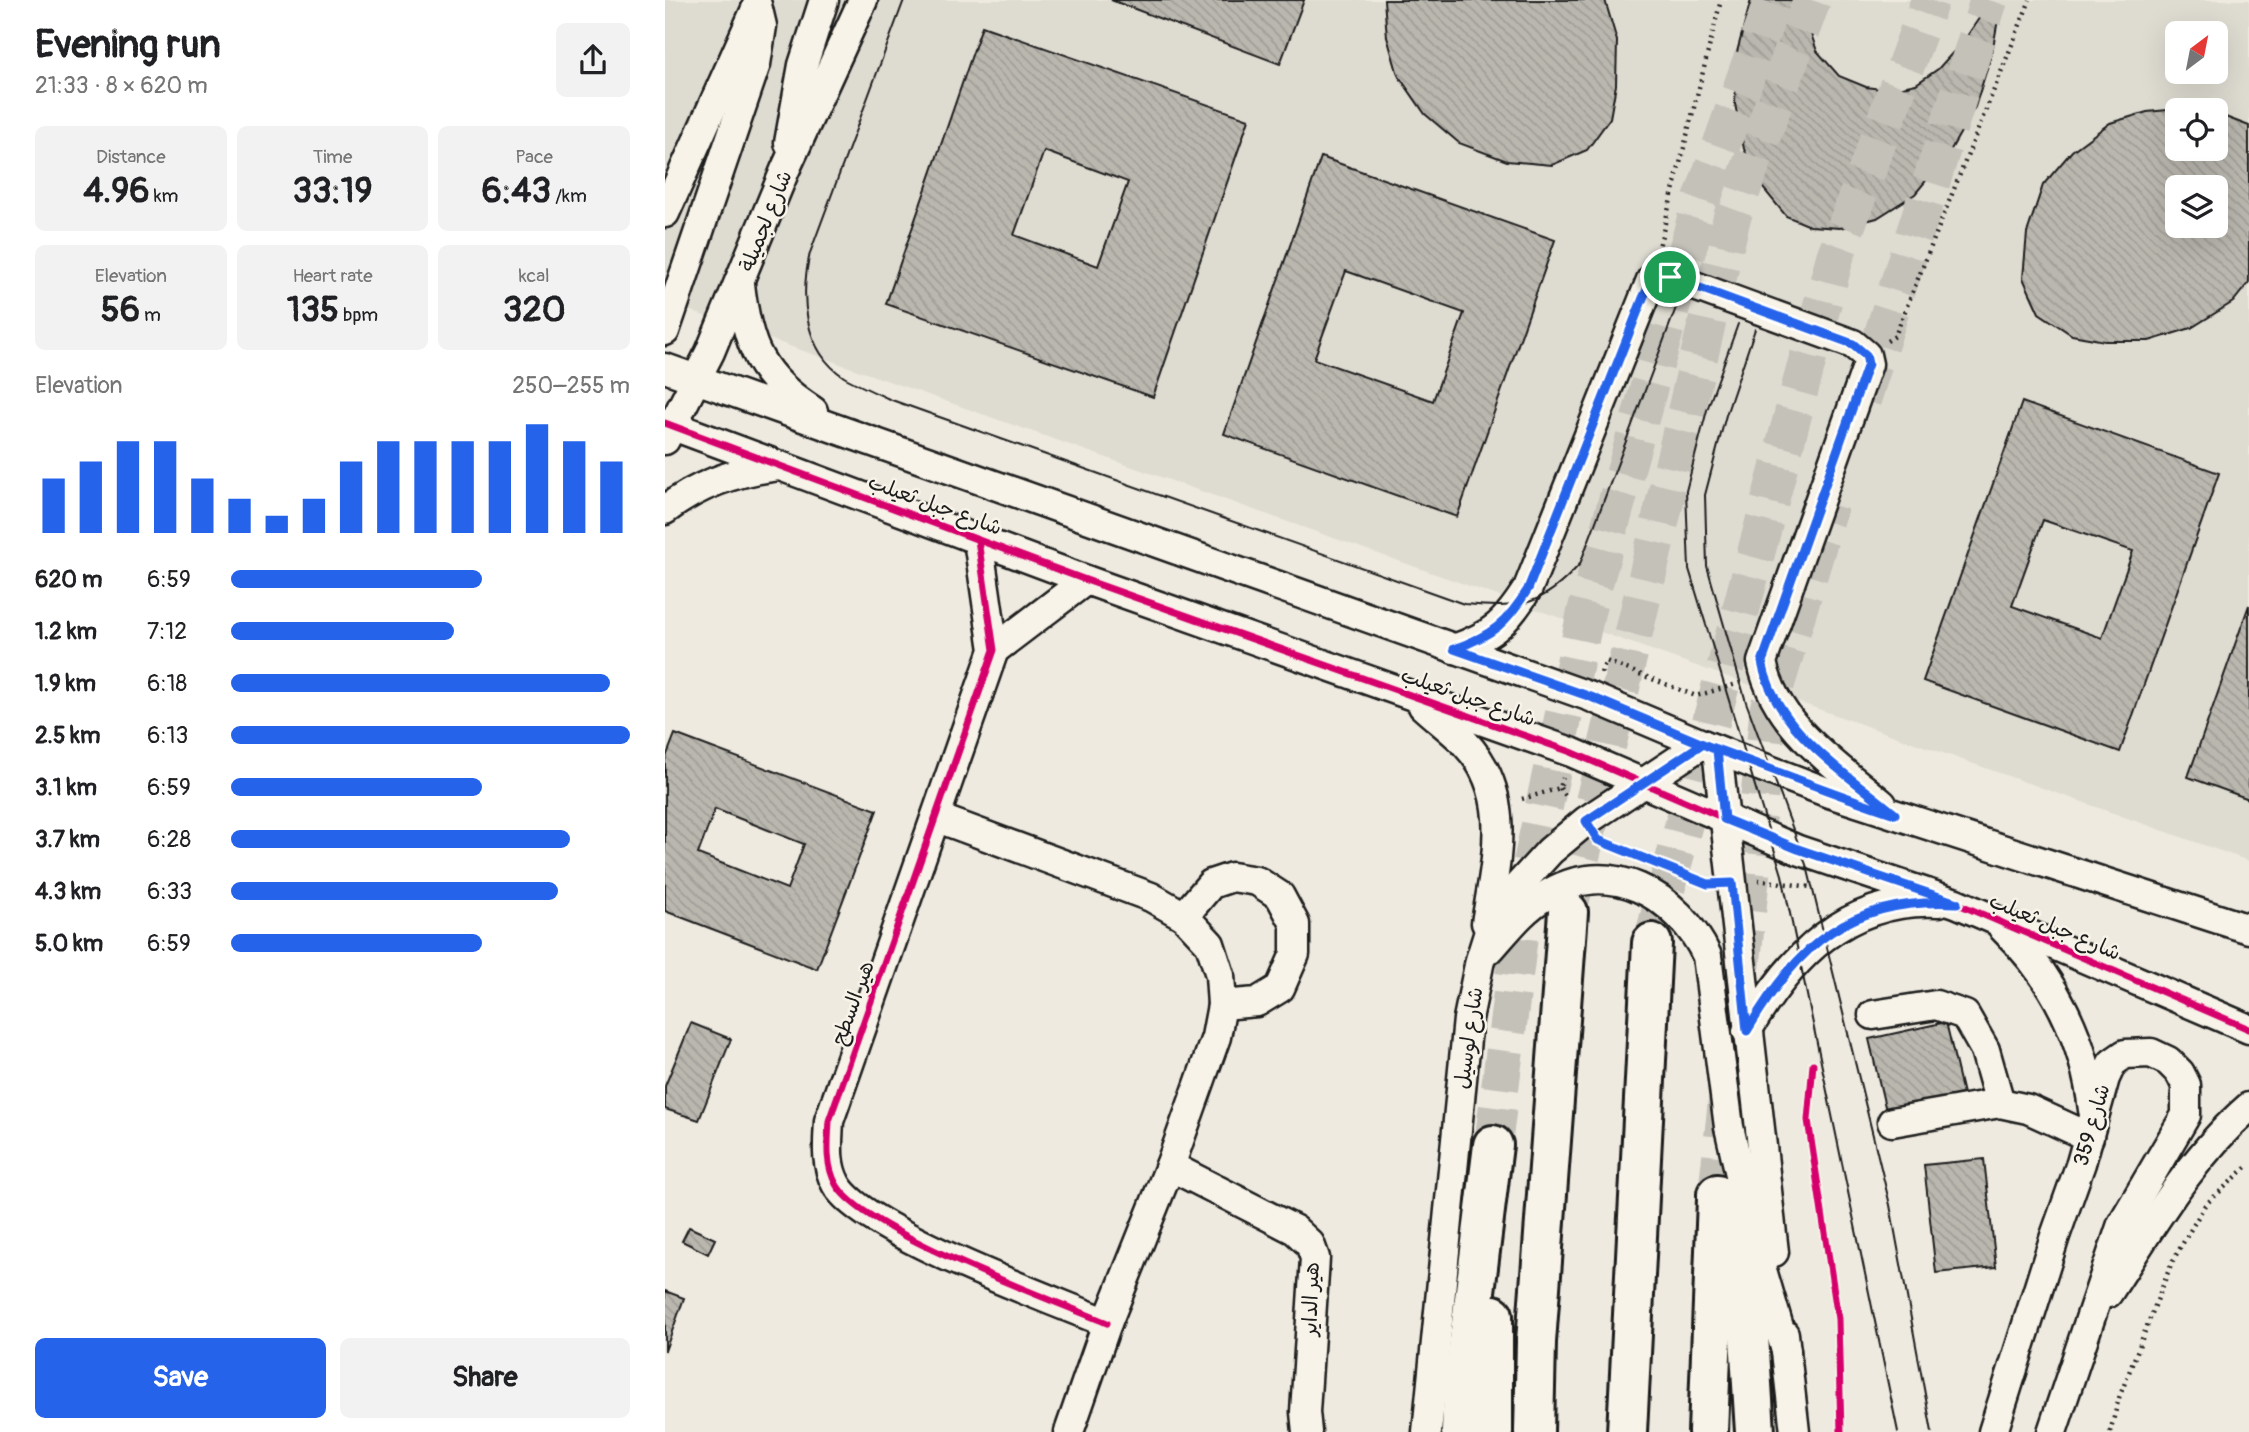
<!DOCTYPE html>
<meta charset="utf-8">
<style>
:root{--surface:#fff;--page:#f2f2f2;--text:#202124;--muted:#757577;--accent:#2563eb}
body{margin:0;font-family:Pangolin,"Playpen Sans Arabic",sans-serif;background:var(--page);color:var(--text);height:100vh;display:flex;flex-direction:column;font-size:26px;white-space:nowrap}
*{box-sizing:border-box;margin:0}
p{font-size:23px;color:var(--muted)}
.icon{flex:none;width:38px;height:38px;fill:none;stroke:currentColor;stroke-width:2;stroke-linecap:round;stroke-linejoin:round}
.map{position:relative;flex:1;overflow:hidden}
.drawer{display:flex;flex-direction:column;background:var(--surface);width:665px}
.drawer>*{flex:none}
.needle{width:46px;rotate:32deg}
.tools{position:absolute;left:1500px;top:21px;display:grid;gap:14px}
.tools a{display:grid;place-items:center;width:63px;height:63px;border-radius:10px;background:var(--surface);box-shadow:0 7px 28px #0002;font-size:35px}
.pin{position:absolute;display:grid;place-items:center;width:60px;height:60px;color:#fff;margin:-30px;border:4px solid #fff;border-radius:50%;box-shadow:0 2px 7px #0007}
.round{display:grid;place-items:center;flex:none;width:74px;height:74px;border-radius:10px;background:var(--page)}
.overview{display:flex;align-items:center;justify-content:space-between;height:119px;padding:0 35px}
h1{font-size:38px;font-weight:700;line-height:52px}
.metrics{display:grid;grid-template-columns:repeat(3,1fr);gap:10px;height:119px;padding:7px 35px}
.metrics div{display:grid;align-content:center;border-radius:10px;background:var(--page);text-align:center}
.metrics b{font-size:35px;font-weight:700}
.metrics small{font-size:19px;font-weight:400}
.metrics p{font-size:19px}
.chart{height:196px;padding:14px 35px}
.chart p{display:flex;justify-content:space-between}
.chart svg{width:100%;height:126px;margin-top:7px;stroke:var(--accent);stroke-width:6}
.action{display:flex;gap:14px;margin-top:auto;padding:14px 35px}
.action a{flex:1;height:80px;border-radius:10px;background:var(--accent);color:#fff;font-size:28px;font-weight:700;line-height:80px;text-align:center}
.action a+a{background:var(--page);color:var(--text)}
ul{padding:0 35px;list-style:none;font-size:23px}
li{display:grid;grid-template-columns:112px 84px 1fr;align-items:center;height:52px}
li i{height:18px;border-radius:9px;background:var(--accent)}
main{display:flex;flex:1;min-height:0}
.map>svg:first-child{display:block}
.built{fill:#dedbd1;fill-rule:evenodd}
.building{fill:url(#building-back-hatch);stroke:#1c1c1c;stroke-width:2;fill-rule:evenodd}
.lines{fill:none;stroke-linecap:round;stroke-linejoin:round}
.highway-tunnel{stroke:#c4c1b9;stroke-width:38;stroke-dasharray:38 19;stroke-linecap:butt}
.minor-casing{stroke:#1c1c1c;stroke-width:33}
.highway-casing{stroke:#1c1c1c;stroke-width:44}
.path{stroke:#1c1c1c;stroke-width:4.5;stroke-dasharray:2 5;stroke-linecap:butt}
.minor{stroke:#f7f3e8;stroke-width:28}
.highway{stroke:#f7f3e8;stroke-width:38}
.tram{stroke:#1c1c1c;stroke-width:2}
.cycleway-casing{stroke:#f7f3e8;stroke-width:11}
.cycleway{stroke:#d6006c;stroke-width:7}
.route-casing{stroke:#fff;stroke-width:14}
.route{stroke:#2563eb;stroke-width:9}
.labels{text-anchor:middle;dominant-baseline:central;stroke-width:5;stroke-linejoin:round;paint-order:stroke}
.street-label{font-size:21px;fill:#1c1c1c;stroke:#f7f3e8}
</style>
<main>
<section class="drawer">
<div class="overview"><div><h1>Evening run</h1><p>21:33 · 8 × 620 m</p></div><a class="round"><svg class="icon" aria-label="share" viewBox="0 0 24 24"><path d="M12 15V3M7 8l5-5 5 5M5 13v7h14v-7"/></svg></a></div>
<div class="metrics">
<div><p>Distance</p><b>4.96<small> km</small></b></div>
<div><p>Time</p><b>33:19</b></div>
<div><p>Pace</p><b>6:43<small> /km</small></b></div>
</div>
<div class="metrics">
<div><p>Elevation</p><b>56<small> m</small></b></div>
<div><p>Heart rate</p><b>135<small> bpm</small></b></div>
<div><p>kcal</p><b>320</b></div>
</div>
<div class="chart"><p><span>Elevation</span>250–255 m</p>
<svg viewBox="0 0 160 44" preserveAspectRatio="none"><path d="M5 44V25M15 44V19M25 44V12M35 44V12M45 44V25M55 44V32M65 44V38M75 44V32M85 44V19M95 44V12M105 44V12M115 44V12M125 44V12M135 44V6M145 44V12M155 44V19"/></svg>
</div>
<ul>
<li><b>620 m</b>6:59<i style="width:63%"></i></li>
<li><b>1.2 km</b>7:12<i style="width:56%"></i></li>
<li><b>1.9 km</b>6:18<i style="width:95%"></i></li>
<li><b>2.5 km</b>6:13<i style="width:100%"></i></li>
<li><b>3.1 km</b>6:59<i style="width:63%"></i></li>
<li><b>3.7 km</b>6:28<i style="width:85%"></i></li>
<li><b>4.3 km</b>6:33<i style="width:82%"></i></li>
<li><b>5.0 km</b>6:59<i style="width:63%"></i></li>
</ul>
<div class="action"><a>Save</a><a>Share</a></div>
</section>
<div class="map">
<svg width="1584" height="1432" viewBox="0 0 1584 1432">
<defs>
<pattern id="building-back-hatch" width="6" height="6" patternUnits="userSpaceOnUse" patternTransform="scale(1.75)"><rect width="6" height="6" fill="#bab7af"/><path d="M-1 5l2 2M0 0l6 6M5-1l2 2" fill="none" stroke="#9f9d96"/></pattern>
</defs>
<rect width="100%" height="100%" fill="#eeeae0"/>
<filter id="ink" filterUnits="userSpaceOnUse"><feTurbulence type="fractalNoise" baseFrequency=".0143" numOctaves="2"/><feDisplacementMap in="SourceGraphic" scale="14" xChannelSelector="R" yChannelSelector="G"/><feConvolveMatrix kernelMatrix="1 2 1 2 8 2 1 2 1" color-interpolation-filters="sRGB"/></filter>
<g filter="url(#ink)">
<path class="built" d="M0,0H1584V861L0,302ZM1512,33H1550V72H1512ZM1512,110H1550V149H1512ZM1512,187H1550V226H1512Z"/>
<g class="building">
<polygon points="446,0 639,0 615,64"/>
<polygon points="719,0 940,0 952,41 951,85 945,118 922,150 887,165 842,161 794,143 760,114 733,75 722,37"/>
<polygon points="1086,0 1134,0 1152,51 1174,76 1201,87 1223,90 1251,84 1273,69 1300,39 1321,8 1334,14 1327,53 1310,107 1284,153 1250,194 1212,218 1175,228 1145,226 1121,216 1098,188 1079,149 1070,104 1072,52"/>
<path d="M317,26L584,119L488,397L221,304ZM379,151L463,182L433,266L349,235Z"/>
<path d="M1524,108L1537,110H1512V149H1550V113L1584,126V282L1568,302L1526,328L1484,341H1440L1407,335L1374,313L1358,278L1362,233L1378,185L1407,151L1445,123L1482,112ZM1512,187H1550V226H1512Z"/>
<path d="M656,157L890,240L792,517L559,434ZM681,271L799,313L768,401L649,359Z"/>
<path d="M1357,402L1554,473L1455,752L1258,681ZM1378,520L1468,551L1437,638L1347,606Z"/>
<polygon points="1584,605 1584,799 1523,777"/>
<path d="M10,734L212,810L152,969L0,911V760ZM50,809L139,844L122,889L33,854Z"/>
<polygon points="1281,1022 1298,1094 1221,1111 1204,1039"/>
<polygon points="26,1023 66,1039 34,1120 0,1109 0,1086"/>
<polygon points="1319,1159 1331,1267 1271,1273 1259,1165"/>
<polygon points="24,1227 50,1239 43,1254 17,1241"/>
<polygon points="0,1291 19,1298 0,1351"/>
</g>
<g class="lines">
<g class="highway-tunnel">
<polyline points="1197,400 1324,0"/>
<polyline points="903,912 1067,217 1147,0"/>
<polyline points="987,943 1170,257 1265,0"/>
<polyline points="828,1145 858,904 921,612 1034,208 1108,0"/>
<polyline points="1052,1194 1104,707 1165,504"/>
</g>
<defs>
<g id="minor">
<polyline points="124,143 138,65 159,0"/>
<polyline points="0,213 91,9"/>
<path d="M75,284C82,346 95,377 148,411"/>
<polyline points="0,331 91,64 97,26 92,5"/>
<polyline points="0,368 926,697 1037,744 1164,793 1584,929"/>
<polyline points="0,423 421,580 906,752 1133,850 1291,903 1584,1029"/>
<polyline points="0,440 45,352 120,170 198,0"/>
<path d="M0,510C32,485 72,471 113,466"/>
<path d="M313,540L329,650L164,1121C163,1142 160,1164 171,1184C196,1231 386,1299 442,1323"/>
<path d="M789,649C828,635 841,623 863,588L986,280L993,276L1005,277L1188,344L1201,355L1203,364L1097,662C1110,726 1170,764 1217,804"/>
<polyline points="329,650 421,580"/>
<path d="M758,706C771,718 786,729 799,742C849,793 831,860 821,923"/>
<polyline points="1052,750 1109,1252"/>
<polyline points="273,818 486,897 519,916 545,944 555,975 557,1005 551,1037 505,1166 442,1323 404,1432"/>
<polyline points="519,916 546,884 567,877 592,881 615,896 630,924 630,954 615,988 592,1002 557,1005"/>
<path d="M1338,928C1389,977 1420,1040 1428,1110"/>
<path d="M826,948C843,929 858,909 880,896C943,855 1014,895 1042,956L1064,1127L1097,1270L1121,1351"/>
<polyline points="1208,1015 1271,1005 1300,1015 1320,1050 1335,1103"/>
<path d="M1082,1031C1125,958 1180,897 1274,902"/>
<polyline points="1227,1122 1335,1103 1363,1109 1424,1137"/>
<polyline points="505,1166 630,1230 645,1244 650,1258 640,1412 642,1432"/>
<path d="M1443,1293C1485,1229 1525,1158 1584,1107"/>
<polyline points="1119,1334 1130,1432"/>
<polyline points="762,1432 803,1019 815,960 828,919 843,897 885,851 921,821 1037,744"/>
<polyline points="1328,1432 1390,1236 1416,1163 1440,1078 1447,1063 1460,1054 1486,1053 1503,1061 1515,1073 1521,1085 1521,1115 1457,1224 1387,1432"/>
</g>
<g id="highway">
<polyline points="1052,1194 1079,1256 1090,1432"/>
<polyline points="828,1315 828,1432"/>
<polyline points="796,1432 798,1389 828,1145"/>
<polyline points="869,1432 871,1342 903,912"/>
<polyline points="962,1432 987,943"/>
<polyline points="1043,1432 1052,1199"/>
</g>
</defs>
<use href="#minor" class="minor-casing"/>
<use href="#highway" class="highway-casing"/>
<g class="path">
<polyline points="993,251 1056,0"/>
<polyline points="1222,341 1230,336 1365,0"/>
<polyline points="936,673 941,661 1031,696 1075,683"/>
<polyline points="895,788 903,799"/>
<polyline points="857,799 895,788 898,778"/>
<polyline points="940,843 964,852"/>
<polyline points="998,866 1039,882"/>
<polyline points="1093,880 1146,887"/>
<polyline points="1445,1432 1454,1398 1507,1262 1540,1205 1584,1165"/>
</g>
<use href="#minor" class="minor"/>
<use href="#highway" class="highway"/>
<g class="tram">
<path d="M239,0L145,253C135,295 138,350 179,377C193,385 209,392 224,399L799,604C855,609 876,607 915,564L1012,305"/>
<polyline points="1073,324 1042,410 1021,491 1024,569 1117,875 1233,1432"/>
<polyline points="1090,329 1061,415 1040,495 1042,566 1081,702 1143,870 1225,1205 1267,1432"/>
</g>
<defs>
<g id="cycleway">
<polyline points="0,423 421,580 906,752 1133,850 1291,903 1584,1029"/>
<path d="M313,540L329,650L164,1121C163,1142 160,1164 171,1184C196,1231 386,1299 442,1323"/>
<polyline points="1148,1064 1143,1120 1173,1319 1176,1432"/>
</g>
</defs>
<use href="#cycleway" class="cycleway-casing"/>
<use href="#cycleway" class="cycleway"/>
</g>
</g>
<g class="lines" filter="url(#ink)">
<defs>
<path id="route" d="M1005,277C987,276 985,283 978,298L863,589C842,623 828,635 789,649L926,697L1052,750L1059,819L1133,849L1292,903C1184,897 1134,944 1082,1031L1067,883L1043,884L933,840L921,821L1037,744C1102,767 1165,793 1230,814C1180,772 1110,730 1097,662L1203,364L1201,355L1188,344L1005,277"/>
</defs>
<use href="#route" class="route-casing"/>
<use href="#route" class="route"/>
</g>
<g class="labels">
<g class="street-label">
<text transform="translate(101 221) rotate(-68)">شارع لجميلة</text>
<text transform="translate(270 505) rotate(20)">شارع جبل ثعيلب</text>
<text transform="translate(803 697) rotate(19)">شارع جبل ثعيلب</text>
<text transform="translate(1390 927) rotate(23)">شارع جبل ثعيلب</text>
<text transform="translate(188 1003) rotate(-70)">هير السطح</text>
<text transform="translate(804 1038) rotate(-82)">شارع لوسيل</text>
<text transform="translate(1427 1125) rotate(-74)">شارع 359</text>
<text transform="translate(646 1299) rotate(-88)">هير الداير</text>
</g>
</g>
</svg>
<div class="tools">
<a><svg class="needle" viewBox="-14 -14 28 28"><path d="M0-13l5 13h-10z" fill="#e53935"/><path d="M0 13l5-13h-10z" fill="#757577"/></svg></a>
<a><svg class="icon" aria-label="locate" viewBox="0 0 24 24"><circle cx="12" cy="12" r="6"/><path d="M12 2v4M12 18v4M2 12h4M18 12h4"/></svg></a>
<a><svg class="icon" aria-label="layers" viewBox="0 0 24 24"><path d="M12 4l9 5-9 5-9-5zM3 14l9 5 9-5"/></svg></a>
</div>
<div class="pin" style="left:1005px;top:277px;background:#1e9e55"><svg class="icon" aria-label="arrive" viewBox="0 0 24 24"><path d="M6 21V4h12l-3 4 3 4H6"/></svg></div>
</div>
</main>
